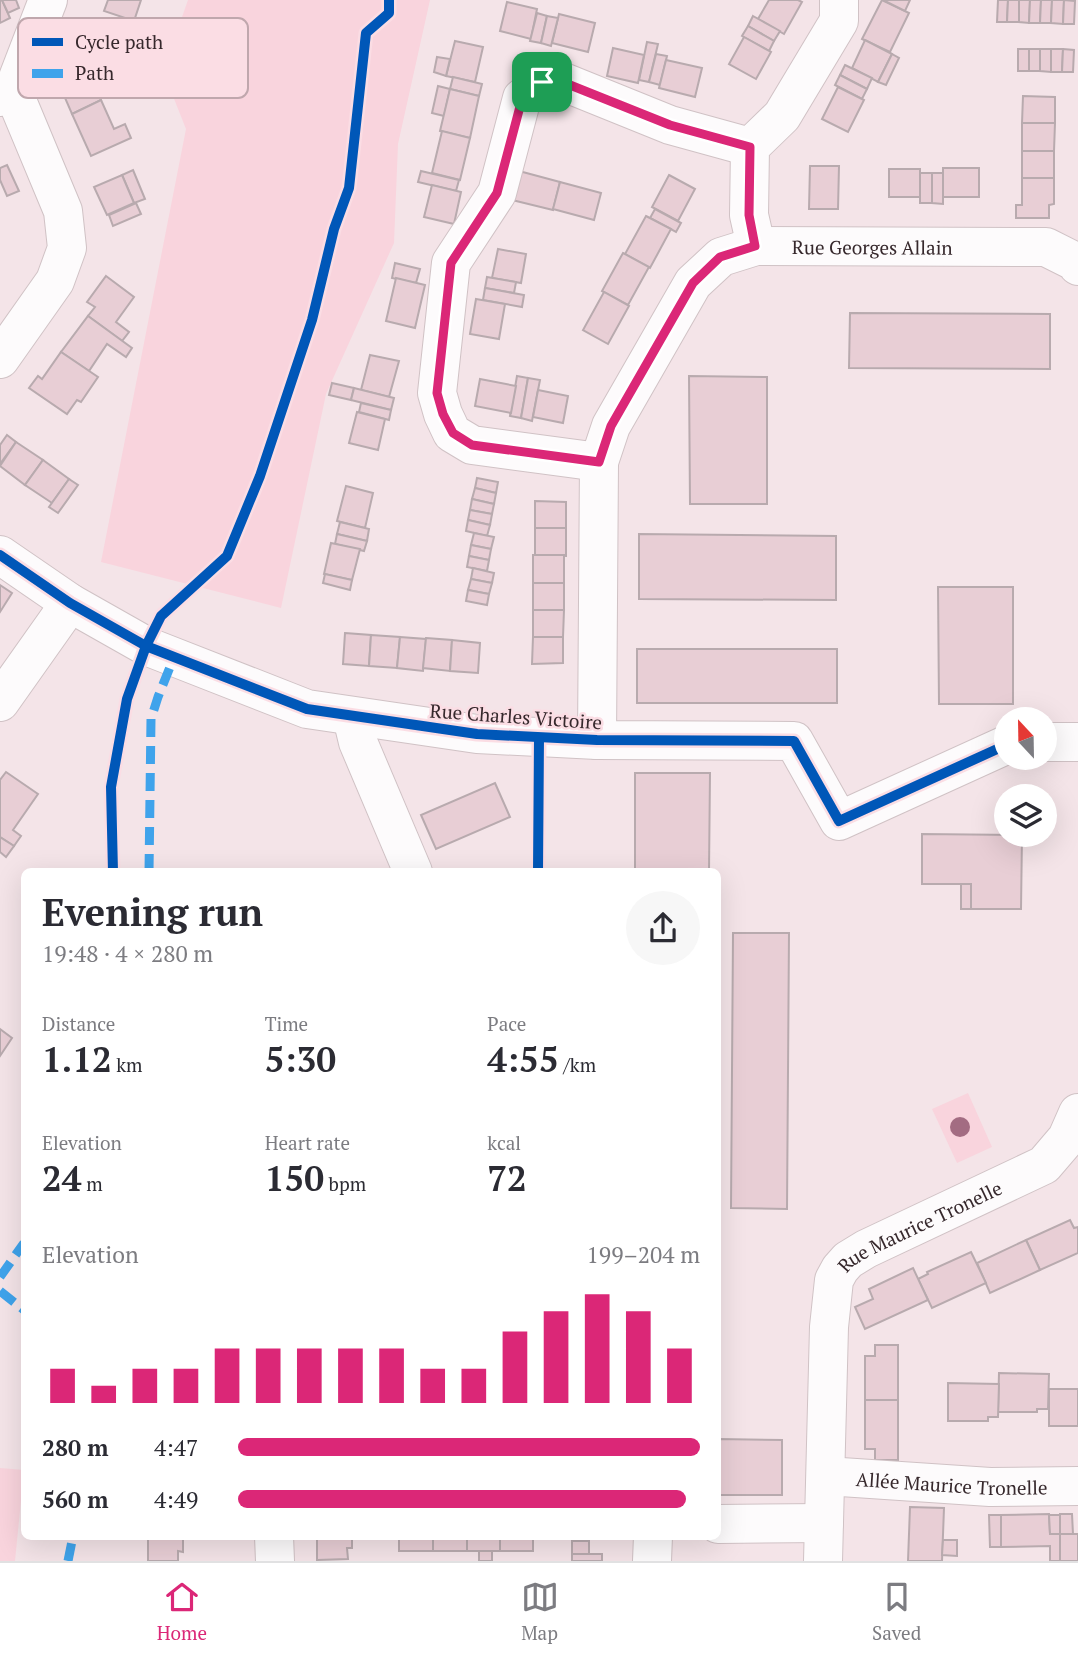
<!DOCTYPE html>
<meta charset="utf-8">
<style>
:root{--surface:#fff;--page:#f7f7f7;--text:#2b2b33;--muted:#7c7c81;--line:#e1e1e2;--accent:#db2777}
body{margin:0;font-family:"PT Serif",serif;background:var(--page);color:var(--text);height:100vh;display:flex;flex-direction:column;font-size:26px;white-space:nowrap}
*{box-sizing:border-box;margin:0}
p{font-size:23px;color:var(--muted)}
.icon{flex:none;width:38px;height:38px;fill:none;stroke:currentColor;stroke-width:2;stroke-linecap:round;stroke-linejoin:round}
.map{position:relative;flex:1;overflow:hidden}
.details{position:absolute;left:21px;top:868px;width:700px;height:672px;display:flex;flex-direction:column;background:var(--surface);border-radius:10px;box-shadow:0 7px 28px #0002}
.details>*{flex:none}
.needle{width:46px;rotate:338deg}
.controls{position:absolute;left:994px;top:707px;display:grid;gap:14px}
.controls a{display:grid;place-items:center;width:63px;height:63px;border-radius:50%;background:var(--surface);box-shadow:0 7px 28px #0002;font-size:35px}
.pin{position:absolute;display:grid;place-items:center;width:60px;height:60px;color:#fff;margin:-30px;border-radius:14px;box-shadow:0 4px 10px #0006}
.round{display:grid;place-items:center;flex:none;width:74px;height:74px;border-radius:37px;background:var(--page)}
.summary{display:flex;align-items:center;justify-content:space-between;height:119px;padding:0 21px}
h1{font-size:38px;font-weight:700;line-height:52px}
.metrics{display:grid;grid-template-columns:repeat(3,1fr);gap:10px;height:119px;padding:7px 21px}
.metrics div{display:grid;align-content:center}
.metrics b{font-size:35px;font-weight:700}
.metrics small{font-size:19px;font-weight:400}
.metrics p{font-size:19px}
.chart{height:196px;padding:14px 21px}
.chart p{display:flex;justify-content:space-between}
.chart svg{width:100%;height:126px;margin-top:7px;stroke:var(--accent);stroke-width:6}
ul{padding:0 21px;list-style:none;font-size:23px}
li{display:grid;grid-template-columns:112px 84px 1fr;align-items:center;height:52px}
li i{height:18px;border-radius:9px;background:var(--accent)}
.tabs{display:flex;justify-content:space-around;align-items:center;height:98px;border-top:2px solid var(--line);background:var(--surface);font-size:19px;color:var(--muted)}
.tabs a{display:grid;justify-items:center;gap:4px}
.tabs .active{color:var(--accent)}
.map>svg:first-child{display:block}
.green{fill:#f9d4dd}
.building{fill:#e8ced5;stroke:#b8aaae;stroke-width:2}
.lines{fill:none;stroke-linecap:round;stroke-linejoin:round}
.minor-casing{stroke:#d0c2c5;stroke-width:40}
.minor{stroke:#fdfbfc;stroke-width:38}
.quiet{stroke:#3fa3eb;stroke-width:9;stroke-dasharray:18 9;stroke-linecap:butt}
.cycleway-casing{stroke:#fbdde4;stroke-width:15}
.cycleway{stroke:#0057b8;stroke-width:10}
.tree{fill:#a36c82}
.route-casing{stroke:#fff;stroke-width:14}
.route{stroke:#db2777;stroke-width:9}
.labels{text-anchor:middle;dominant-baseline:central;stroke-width:5;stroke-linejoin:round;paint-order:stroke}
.street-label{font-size:19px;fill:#36282c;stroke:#fbdde4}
.key{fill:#fbdde4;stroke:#c0a7ad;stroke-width:2}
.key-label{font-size:19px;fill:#36282c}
</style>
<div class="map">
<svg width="1078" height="1561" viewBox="0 0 1078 1561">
<rect width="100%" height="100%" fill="#f4e4e8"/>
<g class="green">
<polygon points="188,0 430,0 398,144 394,243 326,394 281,608 101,562 186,129 163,71"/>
<polygon points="968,1093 992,1147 957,1163 932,1109"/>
<polygon points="0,1468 24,1470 15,1561 0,1561"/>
</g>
<g class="building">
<polygon points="0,0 2,0 10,18 0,23"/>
<polygon points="2,0 16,0 19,8 8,13"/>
<polygon points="108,0 141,0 134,21 104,11"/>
<polygon points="769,0 798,0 802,2 784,34 758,19"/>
<polygon points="882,0 909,13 890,52 862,39"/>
<polygon points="883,0 910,0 905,11"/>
<polygon points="998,0 1008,0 1007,22 997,22"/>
<polygon points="1008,0 1019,0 1019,22 1007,22"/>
<polygon points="1019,0 1030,0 1029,23 1019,22"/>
<polygon points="1030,0 1041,0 1040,23 1029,23"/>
<polygon points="1041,0 1052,0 1051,23 1040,23"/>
<polygon points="1052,0 1064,0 1063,24 1051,23"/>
<polygon points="1064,0 1075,1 1074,24 1063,24"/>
<polygon points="507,2 537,9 531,39 500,31"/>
<polygon points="537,13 547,16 541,43 530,41"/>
<polygon points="559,14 595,23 588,52 552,43"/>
<polygon points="547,16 558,18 551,46 541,43"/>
<polygon points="753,16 780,31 774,41 748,26"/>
<polygon points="748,26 774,41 769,51 742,36"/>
<polygon points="744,37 771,52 756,79 729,64"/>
<polygon points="865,40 892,54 878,82 852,68"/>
<polygon points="455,41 483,47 475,82 446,76"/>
<polygon points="647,42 658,44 649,82 639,80"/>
<polygon points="613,48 644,55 638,83 607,76"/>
<rect x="1018" y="49" width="11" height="22"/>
<rect x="1029" y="49" width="11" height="22"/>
<polygon points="1040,49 1051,49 1051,72 1040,71"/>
<polygon points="1051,49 1063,49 1062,72 1051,72"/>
<polygon points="1063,49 1074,50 1073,72 1062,72"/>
<polygon points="656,54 667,56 660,85 649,82"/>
<polygon points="892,54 899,58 886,85 878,82"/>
<polygon points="437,57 450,59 446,76 434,72"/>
<polygon points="666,60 702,68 695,97 659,88"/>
<polygon points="845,65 872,78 867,89 840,75"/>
<polygon points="88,71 101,100 72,114 59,84"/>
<polygon points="840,75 867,89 862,99 835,85"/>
<polygon points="453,77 482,84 479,96 450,89"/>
<polygon points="438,86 450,89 444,116 432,113"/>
<polygon points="838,87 864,100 848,132 822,119"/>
<polygon points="450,89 479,96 470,138 440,131"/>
<polygon points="1023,96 1055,97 1055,123 1022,123"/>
<polygon points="101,100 114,129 125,124 131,138 91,156 72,114"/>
<polygon points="1022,123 1055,123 1054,151 1022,151"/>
<polygon points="442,131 470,138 460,180 432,173"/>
<rect x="1022" y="151" width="32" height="27"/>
<polygon points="7,165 19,191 7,196 0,180 0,168"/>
<polygon points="810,166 839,166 838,209 809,209"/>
<rect x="943" y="168" width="36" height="29"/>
<rect x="889" y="169" width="31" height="28"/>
<polygon points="133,170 145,199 134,203 122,175"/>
<polygon points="421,171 459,180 456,191 418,182"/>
<polygon points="519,171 560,182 553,210 512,200"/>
<rect x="920" y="173" width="12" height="30"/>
<polygon points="932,173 943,173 943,204 932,203"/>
<polygon points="122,175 134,203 107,215 94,187"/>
<polygon points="669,175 695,189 678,221 652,207"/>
<polygon points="1022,178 1054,178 1054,204 1049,205 1049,218 1016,218 1016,205 1022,205"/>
<polygon points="560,182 601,193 594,220 553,209"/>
<polygon points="432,185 461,192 454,224 424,217"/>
<polygon points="136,203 141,214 113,226 109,215"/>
<polygon points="655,209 681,223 676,232 650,218"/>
<polygon points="646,216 671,229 650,268 625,254"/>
<polygon points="498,249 526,254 521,283 492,278"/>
<polygon points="623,253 649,267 628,305 602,291"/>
<polygon points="395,263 420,269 416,283 392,278"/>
<polygon points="106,276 134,297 116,322 129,332 122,341 88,316 95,307 87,302"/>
<polygon points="487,277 516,282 514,293 485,288"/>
<polygon points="396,278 425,285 415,328 386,321"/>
<polygon points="485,288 524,295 522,307 483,300"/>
<polygon points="604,292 629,306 608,344 583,330"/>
<polygon points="476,299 505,304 499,339 470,334"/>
<polygon points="850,313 1050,314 1050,369 849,368"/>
<polygon points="88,316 132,348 126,357 107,344 89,371 61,352"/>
<polygon points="61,352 98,377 81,402 77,400 67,414 29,388 38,376 42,379"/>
<polygon points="370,355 399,361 389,397 361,390"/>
<polygon points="517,376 528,378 521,418 510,416"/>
<polygon points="689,376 767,377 767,504 690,504"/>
<polygon points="528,378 540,380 532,421 521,418"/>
<polygon points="480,379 516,386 511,413 475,406"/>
<polygon points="332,383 354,388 351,400 329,395"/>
<polygon points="354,388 394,398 391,410 351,400"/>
<polygon points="538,390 568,396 563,423 533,417"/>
<polygon points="361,403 391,410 389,420 359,412"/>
<polygon points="357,412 385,419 378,450 349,443"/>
<polygon points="7,435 16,442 0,464 0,445"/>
<polygon points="16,442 43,460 25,485 0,466"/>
<polygon points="43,460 69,479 52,503 25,485"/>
<polygon points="477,478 498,482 496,493 475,488"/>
<polygon points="69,479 78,485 58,513 49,507"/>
<polygon points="346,486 373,493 365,528 337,521"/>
<polygon points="475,488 496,493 494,504 472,499"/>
<polygon points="472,499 494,504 492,514 470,510"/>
<polygon points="535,501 566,502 566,528 535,528"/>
<polygon points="470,510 492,514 490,525 468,520"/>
<polygon points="468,520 490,525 487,536 466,531"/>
<polygon points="340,522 369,529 367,541 337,534"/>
<polygon points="535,528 566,528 566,556 535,555"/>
<polygon points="474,533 494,537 491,549 471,545"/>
<polygon points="337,534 367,541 364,551 335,544"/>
<polygon points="639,534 836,536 836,600 639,599"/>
<polygon points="331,543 360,549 352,580 324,574"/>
<polygon points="471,545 491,549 489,560 469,556"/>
<rect x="533" y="555" width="31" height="28"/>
<polygon points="469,556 489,560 487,571 467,567"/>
<polygon points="473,568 494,573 492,583 471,579"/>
<polygon points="325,574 352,580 350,590 323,583"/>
<polygon points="471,579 492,583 489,594 468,590"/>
<rect x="533" y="583" width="31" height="27"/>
<polygon points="0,585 12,593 0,612"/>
<polygon points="938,587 1013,587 1013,704 939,704"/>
<polygon points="468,590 489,594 487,605 466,601"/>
<polygon points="533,610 564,610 563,637 533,637"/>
<polygon points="345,633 371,635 369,666 343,664"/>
<polygon points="371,635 400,637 397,668 369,666"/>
<polygon points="400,637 426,639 423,671 397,668"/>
<polygon points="533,637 563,637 563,663 532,664"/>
<polygon points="426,638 452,640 450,671 423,668"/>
<polygon points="452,640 480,643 478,673 450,671"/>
<rect x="637" y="649" width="200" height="54"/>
<polygon points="6,772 38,794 13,830 21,836 14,846 0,837 0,780"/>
<polygon points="635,773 710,773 709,872 635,872"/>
<polygon points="495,783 510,817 436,849 421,815"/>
<polygon points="922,834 1022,835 1021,909 971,909 971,884 922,884"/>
<polygon points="0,837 14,846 6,857 0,852"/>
<rect x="961" y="884" width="10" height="25"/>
<polygon points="733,933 789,933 787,1209 731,1208"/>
<polygon points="0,1029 12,1038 0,1056"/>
<polygon points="1070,1220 1074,1228 1078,1227 1078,1253 1040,1270 1026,1240"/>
<polygon points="1026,1240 1040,1270 990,1293 977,1263"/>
<polygon points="971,1252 986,1283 932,1308 918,1279 928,1274 927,1272"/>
<polygon points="913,1268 928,1300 865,1329 855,1307 873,1299 869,1289"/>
<polygon points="875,1345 898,1345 898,1400 865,1400 865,1356 875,1356"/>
<polygon points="999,1373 1049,1374 1048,1409 1037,1409 1037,1412 998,1412"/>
<polygon points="948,1383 999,1384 998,1417 988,1417 988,1421 948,1421"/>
<rect x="1049" y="1389" width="29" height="37"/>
<polygon points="865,1400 898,1400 898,1460 875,1460 875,1449 865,1449"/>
<polygon points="718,1439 782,1440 782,1495 718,1495"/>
<polygon points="910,1507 944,1508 942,1561 908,1561"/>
<polygon points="1049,1514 1050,1534 1060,1534 1060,1561 1050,1561 1050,1546 1001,1547 1001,1515"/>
<polygon points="1060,1514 1072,1514 1073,1534 1060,1534"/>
<polygon points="989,1515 1001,1515 1001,1547 990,1547"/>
<polygon points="1049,1515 1060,1515 1060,1534 1050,1534"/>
<rect x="1060" y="1534" width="18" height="27"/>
<polygon points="148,1536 183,1536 183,1552 178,1551 178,1561 148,1561"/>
<polygon points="317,1536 352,1536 352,1548 347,1548 348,1559 317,1560"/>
<rect x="399" y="1536" width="34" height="15"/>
<rect x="433" y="1536" width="34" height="15"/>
<rect x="467" y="1536" width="33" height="15"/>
<rect x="500" y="1536" width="33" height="15"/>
<polygon points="943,1540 957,1540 957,1556 942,1555"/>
<rect x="572" y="1541" width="17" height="13"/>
<rect x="479" y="1551" width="13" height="10"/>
<rect x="572" y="1554" width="30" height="7"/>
</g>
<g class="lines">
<defs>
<g id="minor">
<polyline points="13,91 48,0"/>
<polyline points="0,97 13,91 63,211 67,248 55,281 0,359"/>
<polyline points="756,246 749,215 750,147 782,116 839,21 839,0"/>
<polyline points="599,462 472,445 452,433 443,414 437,393 451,263 497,193 522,98 542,82 566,83 670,125 750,147"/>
<polyline points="0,555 70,603 146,646 307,709 477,734 597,740 794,741 839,821 1006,745"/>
<polyline points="0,702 70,603"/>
<polyline points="352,717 358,742 413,872"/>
<path id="s1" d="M597,740L599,462L611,426L693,283L721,257L756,246L1046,247L1076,262L1078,266"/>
<polyline points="1045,742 1078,742"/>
<path id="s2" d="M826,1476L990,1487L1078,1486"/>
<polyline points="718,1524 824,1523"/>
<polyline points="274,1536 275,1561"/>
<polyline points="652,1561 653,1536"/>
<path id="s3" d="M823,1561L829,1327L834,1280L840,1269L848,1260L866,1249L1044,1165L1067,1138L1078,1113"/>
</g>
</defs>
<use href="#minor" class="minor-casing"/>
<use href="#minor" class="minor"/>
<g class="quiet">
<polyline points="149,872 151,719 158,697 174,657"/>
<polyline points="0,1277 24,1243"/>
<polyline points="0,1291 24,1310"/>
<polyline points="68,1561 73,1536"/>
</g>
<defs>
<g id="cycleway">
<polyline points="0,555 70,603 146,646 307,709 477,734 597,740 794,741 839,821 1006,745"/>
<polyline points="113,872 111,787 127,699 146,646 161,616 227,556 260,476 312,320 334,229 349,188 366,33 389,13 389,0"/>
<polyline points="538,872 539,738"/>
</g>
</defs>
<use href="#cycleway" class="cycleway-casing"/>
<use href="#cycleway" class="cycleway"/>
</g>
<circle class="tree" cx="960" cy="1127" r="10"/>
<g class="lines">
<defs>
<polygon id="route" points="542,82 565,83 670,125 750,147 749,215 755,246 720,257 693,283 611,426 599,462 472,445 453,433 443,414 437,393 451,263 497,193 522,99"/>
</defs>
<use href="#route" class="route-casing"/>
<use href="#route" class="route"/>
</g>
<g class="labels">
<g class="street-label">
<text stroke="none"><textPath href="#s1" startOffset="672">Rue Georges Allain</textPath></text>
<text transform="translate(516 716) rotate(4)">Rue Charles Victoire</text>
<text stroke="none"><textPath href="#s3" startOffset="385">Rue Maurice Tronelle</textPath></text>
<text stroke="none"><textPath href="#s2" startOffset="126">Allée Maurice Tronelle</textPath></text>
</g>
</g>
<rect x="18" y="18" width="230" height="80" rx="10" class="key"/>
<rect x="32" y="38" width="31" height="8" fill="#0057b8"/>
<rect x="32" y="69" width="31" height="9" fill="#3fa3eb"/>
<g class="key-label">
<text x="75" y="49">Cycle path</text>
<text x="75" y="80">Path</text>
</g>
</svg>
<div class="controls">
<a><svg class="needle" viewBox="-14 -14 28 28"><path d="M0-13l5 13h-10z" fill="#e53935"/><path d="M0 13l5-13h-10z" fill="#7c7c81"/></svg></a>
<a><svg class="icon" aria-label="layers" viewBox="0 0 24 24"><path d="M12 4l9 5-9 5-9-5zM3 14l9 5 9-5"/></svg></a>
</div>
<div class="pin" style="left:542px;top:82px;background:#1e9e55"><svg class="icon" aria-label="arrive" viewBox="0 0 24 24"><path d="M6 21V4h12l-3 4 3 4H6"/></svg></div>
<section class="details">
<div class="summary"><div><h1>Evening run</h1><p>19:48 · 4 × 280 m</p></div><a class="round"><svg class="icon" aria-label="share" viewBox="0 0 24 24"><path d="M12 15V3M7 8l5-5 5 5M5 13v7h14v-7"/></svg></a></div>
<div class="metrics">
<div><p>Distance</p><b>1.12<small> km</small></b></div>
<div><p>Time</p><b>5:30</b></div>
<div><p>Pace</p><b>4:55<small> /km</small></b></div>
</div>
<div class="metrics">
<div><p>Elevation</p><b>24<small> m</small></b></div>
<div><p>Heart rate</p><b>150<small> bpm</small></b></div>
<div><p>kcal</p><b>72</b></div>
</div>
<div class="chart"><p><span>Elevation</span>199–204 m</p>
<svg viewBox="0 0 160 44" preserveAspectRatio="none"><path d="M5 44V32M15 44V38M25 44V32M35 44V32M45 44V25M55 44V25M65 44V25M75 44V25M85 44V25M95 44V32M105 44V32M115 44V19M125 44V12M135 44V6M145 44V12M155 44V25"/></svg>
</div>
<ul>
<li><b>280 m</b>4:47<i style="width:100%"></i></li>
<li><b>560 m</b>4:49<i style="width:97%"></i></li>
</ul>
</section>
</div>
<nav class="tabs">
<a class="active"><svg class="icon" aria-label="home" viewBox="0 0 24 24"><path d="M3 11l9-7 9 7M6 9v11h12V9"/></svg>Home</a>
<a><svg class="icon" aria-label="map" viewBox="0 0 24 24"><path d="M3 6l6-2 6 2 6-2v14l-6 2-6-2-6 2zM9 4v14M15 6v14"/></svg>Map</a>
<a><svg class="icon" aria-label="saved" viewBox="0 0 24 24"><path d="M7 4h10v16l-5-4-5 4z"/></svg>Saved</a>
</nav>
